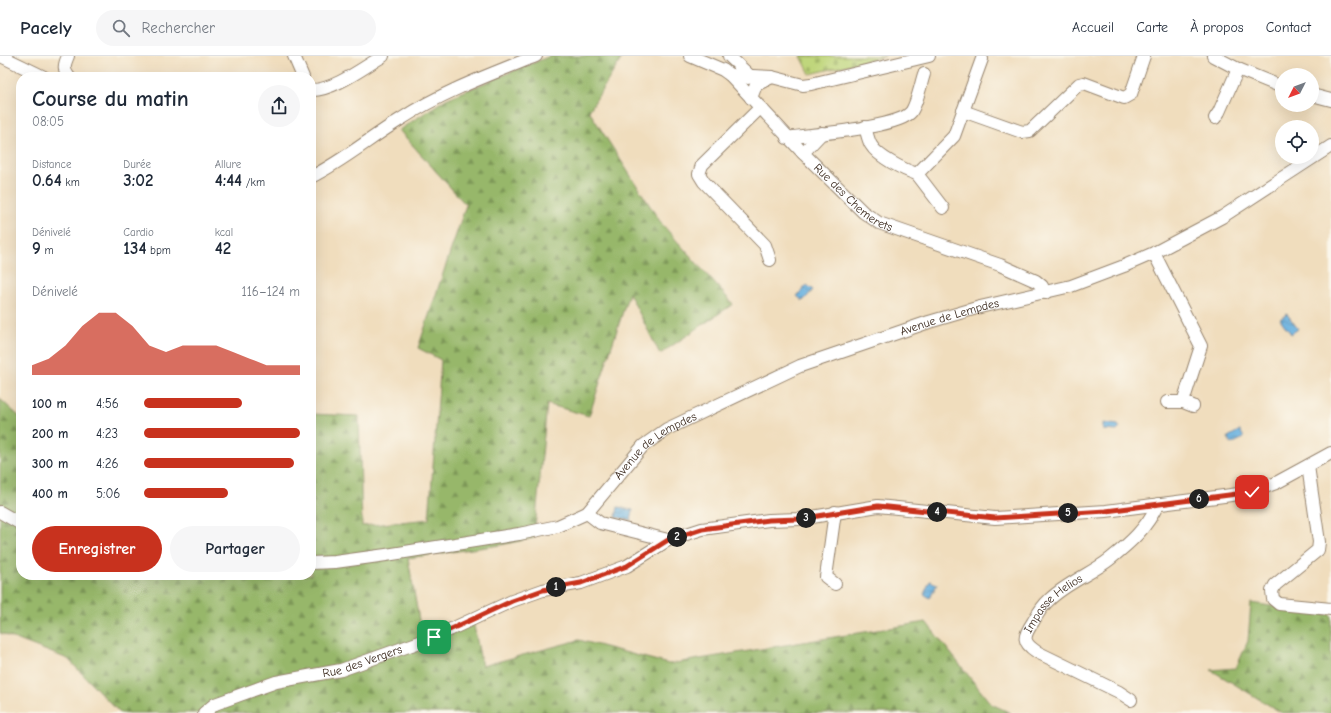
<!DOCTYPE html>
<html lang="fr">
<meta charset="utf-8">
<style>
:root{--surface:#fff;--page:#f6f6f7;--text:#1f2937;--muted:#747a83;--line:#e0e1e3;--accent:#c8321e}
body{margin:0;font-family:"Comic Neue",sans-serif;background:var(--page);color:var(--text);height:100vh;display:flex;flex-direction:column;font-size:15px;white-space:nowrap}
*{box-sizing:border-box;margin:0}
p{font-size:13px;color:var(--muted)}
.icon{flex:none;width:22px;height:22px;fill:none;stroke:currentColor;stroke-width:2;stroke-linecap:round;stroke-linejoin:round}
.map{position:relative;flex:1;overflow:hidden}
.sheet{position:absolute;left:16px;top:16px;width:300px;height:508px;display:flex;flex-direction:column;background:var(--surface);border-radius:16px;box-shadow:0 4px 16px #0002}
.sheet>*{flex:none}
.needle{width:26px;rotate:228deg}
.controls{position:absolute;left:1275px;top:12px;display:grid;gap:8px}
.controls a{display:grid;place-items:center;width:44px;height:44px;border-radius:50%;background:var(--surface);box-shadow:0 4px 16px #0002;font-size:20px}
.pin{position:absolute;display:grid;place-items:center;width:34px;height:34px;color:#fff;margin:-17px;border-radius:8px;box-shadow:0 2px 6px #0006}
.km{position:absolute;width:20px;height:20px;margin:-10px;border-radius:50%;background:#222;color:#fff;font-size:11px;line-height:20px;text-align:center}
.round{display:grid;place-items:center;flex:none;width:42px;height:42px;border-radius:21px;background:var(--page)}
.summary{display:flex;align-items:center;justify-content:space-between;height:68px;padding:0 16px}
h1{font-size:22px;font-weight:700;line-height:30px}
.stats{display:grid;grid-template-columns:repeat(3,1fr);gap:6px;height:68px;padding:4px 16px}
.stats div{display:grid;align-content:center}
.stats b{font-size:17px;font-weight:700}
.stats small{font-size:11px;font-weight:400}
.stats p{font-size:11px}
.chart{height:112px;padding:8px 16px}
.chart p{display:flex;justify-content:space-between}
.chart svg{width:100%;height:72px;margin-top:4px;fill:var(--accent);opacity:.7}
.cta{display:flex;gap:8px;margin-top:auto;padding:8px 16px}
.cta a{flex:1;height:46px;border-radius:24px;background:var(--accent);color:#fff;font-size:16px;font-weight:700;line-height:46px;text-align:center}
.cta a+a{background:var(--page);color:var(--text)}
ul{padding:0 16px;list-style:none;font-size:13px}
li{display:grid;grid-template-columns:64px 48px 1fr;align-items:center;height:30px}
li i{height:10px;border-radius:5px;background:var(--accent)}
header{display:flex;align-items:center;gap:24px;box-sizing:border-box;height:56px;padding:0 20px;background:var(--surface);border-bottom:1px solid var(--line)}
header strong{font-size:19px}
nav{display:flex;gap:22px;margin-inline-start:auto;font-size:14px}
.search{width:280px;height:36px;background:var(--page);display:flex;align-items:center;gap:10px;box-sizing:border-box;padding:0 14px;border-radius:22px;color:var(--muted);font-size:15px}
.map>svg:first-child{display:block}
.forest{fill:url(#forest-firs);stroke:#697044}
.cemetery{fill:url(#cemetery-stones);stroke:#7d804c}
.water{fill:url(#water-waves);stroke:#526d7e}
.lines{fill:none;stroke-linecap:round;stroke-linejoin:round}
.minor-casing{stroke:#96846e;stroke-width:14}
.minor{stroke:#fff;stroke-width:12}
.route-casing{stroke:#fff;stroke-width:8}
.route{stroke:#c8321e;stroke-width:5}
.labels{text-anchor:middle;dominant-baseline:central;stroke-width:3;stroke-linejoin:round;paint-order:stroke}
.street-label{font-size:12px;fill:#3b2a1e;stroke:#fbf7ec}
</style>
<header>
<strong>Pacely</strong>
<div class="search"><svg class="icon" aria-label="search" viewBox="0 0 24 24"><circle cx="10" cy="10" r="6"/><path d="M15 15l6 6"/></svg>Rechercher</div>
<nav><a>Accueil</a><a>Carte</a><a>À propos</a><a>Contact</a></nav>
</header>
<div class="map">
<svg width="1331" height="657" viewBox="0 0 1331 657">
<defs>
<pattern id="forest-firs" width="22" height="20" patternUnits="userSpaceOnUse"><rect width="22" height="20" fill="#97b76b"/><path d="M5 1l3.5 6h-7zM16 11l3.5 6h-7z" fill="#7c9557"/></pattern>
<pattern id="cemetery-stones" width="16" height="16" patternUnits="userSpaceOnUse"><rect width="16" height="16" fill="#bfd67b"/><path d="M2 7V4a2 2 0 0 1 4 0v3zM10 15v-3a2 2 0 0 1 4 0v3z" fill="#a5b86a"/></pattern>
<pattern id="water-waves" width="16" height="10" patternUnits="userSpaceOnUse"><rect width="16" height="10" fill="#68b0df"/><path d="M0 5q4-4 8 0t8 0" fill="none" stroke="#578fb4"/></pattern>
</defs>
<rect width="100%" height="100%" fill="#fbf7ec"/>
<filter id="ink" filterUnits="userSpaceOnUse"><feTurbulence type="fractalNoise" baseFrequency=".025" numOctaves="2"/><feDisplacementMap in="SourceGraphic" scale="8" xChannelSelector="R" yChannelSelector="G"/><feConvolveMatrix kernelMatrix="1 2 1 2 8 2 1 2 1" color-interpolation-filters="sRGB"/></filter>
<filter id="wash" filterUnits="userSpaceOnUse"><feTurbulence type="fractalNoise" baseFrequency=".012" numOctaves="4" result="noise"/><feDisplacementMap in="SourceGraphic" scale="16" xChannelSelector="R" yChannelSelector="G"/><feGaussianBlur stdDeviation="0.9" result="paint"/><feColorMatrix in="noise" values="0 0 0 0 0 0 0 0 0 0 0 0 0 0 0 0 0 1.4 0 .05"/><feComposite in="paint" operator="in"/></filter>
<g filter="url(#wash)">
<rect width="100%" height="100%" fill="#f0ddbd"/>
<g class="forest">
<polygon points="550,0 623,0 589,55 661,167 733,248 660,298 629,237 589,360 547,348 534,482 500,489 408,502 422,581 472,560 482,610 579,584 669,608 926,566 991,648 1011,657 120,657 68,603 0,577 0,343 21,362 21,519 311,519 311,358 359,360 362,470 429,463 441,304 418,292 466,149 399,74 446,43"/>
<polygon points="1251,547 1331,559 1331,657 1282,657 1211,614 1236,612 1248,585"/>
</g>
<polygon class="cemetery" points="801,0 885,0 810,18"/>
<g class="water">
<polygon points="807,229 813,234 803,245 797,240"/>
<polygon points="1287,258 1298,273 1291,278 1280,263"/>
<polygon points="1103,367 1118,369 1120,372 1117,375 1103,374"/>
<polygon points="1240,374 1244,382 1231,388 1228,381"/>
<polygon points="618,451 633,454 631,464 616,461"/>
<polygon points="930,525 937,528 930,542 924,538"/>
</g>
</g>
<g filter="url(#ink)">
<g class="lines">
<defs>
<g id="minor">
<polyline points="1,0 44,21"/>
<path d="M68,0C64,9 63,13 69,21"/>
<polyline points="294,0 303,21"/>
<path id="s1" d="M690,0L723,14L730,19L803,97L863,156L879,167L1000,209L1036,225L1042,230L1045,237"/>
<polyline points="729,0 750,20 748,22"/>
<polyline points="1213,0 1238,13 1282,31"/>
<polyline points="730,19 772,21 803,29 811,28 929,0"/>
<path d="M311,34C333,35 364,11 383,0"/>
<polyline points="1312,39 1331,44"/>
<polyline points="751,42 756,29 772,21"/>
<polyline points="760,52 702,109 699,118 704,126 765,189 770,204"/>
<polyline points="963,55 1022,76 1030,75 1079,28 1084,27 1124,42 1131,38 1144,0"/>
<polyline points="1215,62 1219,56 1238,13"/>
<path d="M865,71C867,77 868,84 871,89C878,101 904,114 917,118L954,80L982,3"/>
<path d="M787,82C811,78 898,72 911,56C917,48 921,27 924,18"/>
<polyline points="803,97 822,77"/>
<polyline points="917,118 943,152"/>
<path d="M311,121C343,105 370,82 401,63C442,36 491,18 536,0"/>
<polyline points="1154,197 1201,290 1183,346 1193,350"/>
<polyline points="1167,346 1183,346"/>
<polyline points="1308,410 1319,486 1318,494 1275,529 1272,535 1273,543 1279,548 1331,553"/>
<polyline points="0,456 21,468"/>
<polyline points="587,457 600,467 668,484"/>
<path id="s2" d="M311,507L335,506L386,499L519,478L558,470L587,457L643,390L667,373L800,310L929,266L980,251L1071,230L1124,210L1154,197L1222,161L1331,90"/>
<polyline points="835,528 826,521 835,456"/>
<path id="s3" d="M1131,644L1119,636L1037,596C1022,586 1023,581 1033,566C1037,559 1042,550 1049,544C1066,527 1091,518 1110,503C1131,486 1146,473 1158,448"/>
<path id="s4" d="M204,657L215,648L276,626L341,614L434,581L512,545L543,534L581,527L627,510L668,484L702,473L769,464L800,463L878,450L995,462L1106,455L1224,440L1252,436L1276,427L1331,397"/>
</g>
</defs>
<use href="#minor" class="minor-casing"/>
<use href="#minor" class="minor"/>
</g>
</g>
<g class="lines" filter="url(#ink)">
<defs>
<polyline id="route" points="434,581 512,545 543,534 581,527 627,510 668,484 702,473 769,464 800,463 878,450 995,462 1106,455 1252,436"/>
</defs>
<use href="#route" class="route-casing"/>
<use href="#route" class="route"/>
</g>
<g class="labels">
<g class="street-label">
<text stroke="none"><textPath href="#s1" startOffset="219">Rue des Chemerets</textPath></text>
<text stroke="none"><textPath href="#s2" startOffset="703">Avenue de Lempdes</textPath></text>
<text stroke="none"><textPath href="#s2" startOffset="379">Avenue de Lempdes</textPath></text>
<text stroke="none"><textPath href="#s3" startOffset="170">Impasse Helios</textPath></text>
<text stroke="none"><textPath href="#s4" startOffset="168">Rue des Vergers</textPath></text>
</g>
</g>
</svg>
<div class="controls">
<a><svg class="needle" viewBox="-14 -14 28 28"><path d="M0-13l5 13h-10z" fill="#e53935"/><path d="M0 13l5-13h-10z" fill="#747a83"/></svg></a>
<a><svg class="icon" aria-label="locate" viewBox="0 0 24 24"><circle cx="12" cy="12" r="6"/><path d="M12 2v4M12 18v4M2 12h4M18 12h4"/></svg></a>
</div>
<div class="pin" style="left:434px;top:581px;background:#1e9e55"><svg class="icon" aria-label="arrive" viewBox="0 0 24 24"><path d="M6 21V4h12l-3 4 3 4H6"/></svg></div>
<div class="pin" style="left:1252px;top:436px;background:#d93025"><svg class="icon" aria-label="check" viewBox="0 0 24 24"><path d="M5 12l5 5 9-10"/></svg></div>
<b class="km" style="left:556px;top:531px">1</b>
<b class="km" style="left:677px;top:481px">2</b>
<b class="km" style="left:806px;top:462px">3</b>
<b class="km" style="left:937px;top:456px">4</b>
<b class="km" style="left:1068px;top:457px">5</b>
<b class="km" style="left:1199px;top:443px">6</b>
<section class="sheet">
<div class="summary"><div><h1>Course du matin</h1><p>08:05</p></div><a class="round"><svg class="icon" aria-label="share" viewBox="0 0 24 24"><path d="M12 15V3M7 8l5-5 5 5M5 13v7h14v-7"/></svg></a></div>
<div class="stats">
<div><p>Distance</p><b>0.64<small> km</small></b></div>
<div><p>Durée</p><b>3:02</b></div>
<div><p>Allure</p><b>4:44<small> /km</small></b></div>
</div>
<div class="stats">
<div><p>Dénivelé</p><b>9<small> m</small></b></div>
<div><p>Cardio</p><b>134<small> bpm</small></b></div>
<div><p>kcal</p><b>42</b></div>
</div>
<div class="chart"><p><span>Dénivelé</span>116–124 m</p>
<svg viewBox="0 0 160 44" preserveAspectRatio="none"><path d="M0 44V38L10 34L20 26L30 14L40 6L50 6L60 14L70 26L80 30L90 26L100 26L110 26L120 30L130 34L140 38L150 38L160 38V44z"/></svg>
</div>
<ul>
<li><b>100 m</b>4:56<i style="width:63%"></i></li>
<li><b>200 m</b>4:23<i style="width:100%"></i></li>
<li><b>300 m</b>4:26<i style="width:96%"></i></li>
<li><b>400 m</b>5:06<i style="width:54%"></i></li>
</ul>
<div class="cta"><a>Enregistrer</a><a>Partager</a></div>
</section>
</div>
